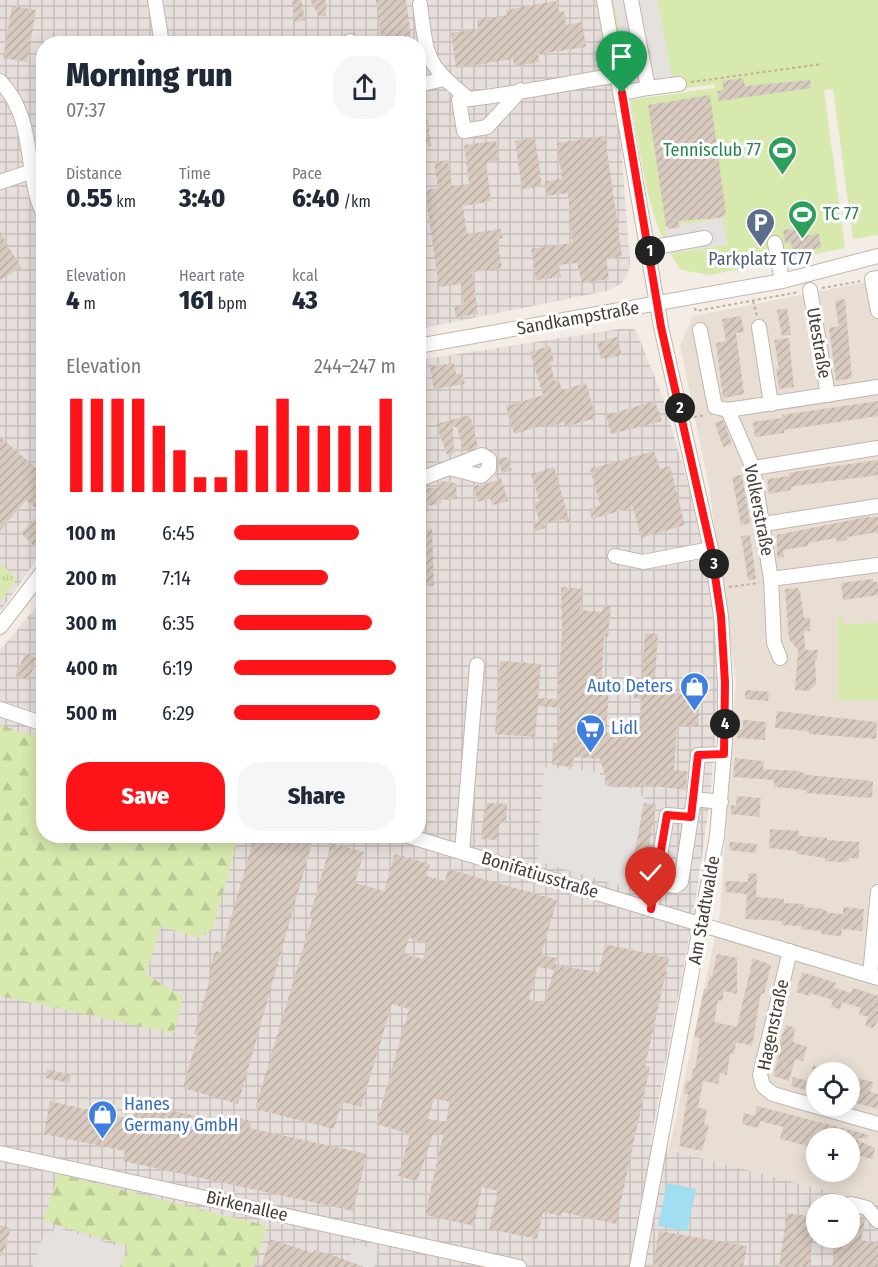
<!DOCTYPE html>
<meta charset="utf-8">
<style>
:root{--surface:#fff;--page:#f6f6f7;--text:#1f2937;--muted:#747a83;--accent:#fe1318}
body{margin:0;font-family:"Fira Sans Condensed",sans-serif;background:var(--page);color:var(--text);height:100vh;display:flex;flex-direction:column;font-size:22px;white-space:nowrap}
*{box-sizing:border-box;margin:0}
p{font-size:20px;color:var(--muted)}
.icon{flex:none;width:33px;height:33px;fill:none;stroke:currentColor;stroke-width:2;stroke-linecap:round;stroke-linejoin:round}
.map{position:relative;flex:1;overflow:hidden}
.details{position:absolute;left:36px;top:36px;width:390px;height:807px;display:flex;flex-direction:column;background:var(--surface);border-radius:24px;box-shadow:0 3px 15px #0003}
.details>*{flex:none}
.fabs{position:absolute;left:806px;top:1062px;display:grid;gap:12px}
.fabs a{display:grid;place-items:center;width:54px;height:54px;border-radius:50%;background:var(--surface);box-shadow:0 3px 15px #0003;font-size:30px}
.pin{position:absolute;display:grid;place-items:center;width:51px;height:51px;color:#fff;margin:-62px -26px;border-radius:50% 50% 50% 0;rotate:-45deg;box-shadow:0 0 6px #0007}
.pin .icon{rotate:45deg}
.km{position:absolute;width:30px;height:30px;margin:-15px;border-radius:50%;background:#222;color:#fff;font-size:16px;line-height:30px;text-align:center}
.round{display:grid;place-items:center;flex:none;width:63px;height:63px;border-radius:24px;background:var(--page)}
.overview{display:flex;align-items:center;justify-content:space-between;height:102px;padding:0 30px}
h1{font-size:33px;font-weight:800;line-height:45px}
.metrics{display:grid;grid-template-columns:repeat(3,1fr);gap:9px;height:102px;padding:6px 30px}
.metrics div{display:grid;align-content:center}
.metrics b{font-size:26px;font-weight:800}
.metrics small{font-size:16px;font-weight:400}
.metrics p{font-size:16px}
.chart{height:168px;padding:12px 30px}
.chart p{display:flex;justify-content:space-between}
.chart svg{width:100%;height:108px;margin-top:6px;stroke:var(--accent);stroke-width:6}
.action{display:flex;gap:12px;margin-top:auto;padding:12px 30px}
.action a{flex:1;height:69px;border-radius:24px;background:var(--accent);color:#fff;font-size:24px;font-weight:800;line-height:69px;text-align:center}
.action a+a{background:var(--page);color:var(--text)}
ul{padding:0 30px;list-style:none;font-size:20px}
li{display:grid;grid-template-columns:96px 72px 1fr;align-items:center;height:45px}
li i{height:15px;border-radius:8px;background:var(--accent)}
.map>svg:first-child{display:block}
.residential{fill:#e8ded4;fill-rule:evenodd}
.industrial{fill:url(#industrial-grid);fill-rule:evenodd}
.grass{fill:url(#grass-tufts)}
.forest{fill:url(#forest-firs)}
.green{fill:#d8e9ae}
.parking{fill:#e4e1df}
.water{fill:#a1def2}
.building{fill:url(#building-hatch);fill-rule:evenodd}
.lines{fill:none;stroke-linecap:round;stroke-linejoin:round}
.minor-casing{stroke:#c2b6ac;stroke-width:16}
.path{stroke:#c1ad9a;stroke-width:2;stroke-dasharray:3 3;stroke-linecap:butt}
.minor{stroke:#fff;stroke-width:14}
.route-casing{stroke:#fff;stroke-width:12}
.route{stroke:#fe1318;stroke-width:8}
.labels{text-anchor:middle;dominant-baseline:central;stroke-width:6;stroke-linejoin:round;paint-order:stroke}
.leisure-label{font-size:18px;fill:#27864d;stroke:#fff;text-anchor:end}
.service-label{font-size:18px;fill:#4e5e75;stroke:#fff}
.street-label{font-size:18px;fill:#473d35;stroke:#fff}
.shop-label{font-size:18px;fill:#366cbe;stroke:#fff;text-anchor:start}
</style>
<div class="map">
<svg width="878" height="1267" viewBox="0 0 878 1267">
<defs>
<pattern id="industrial-grid" width="8" height="8" patternUnits="userSpaceOnUse" patternTransform="scale(1.5)"><rect width="8" height="8" fill="#e6dfdb"/><path d="M0 4h8M4 0v8" fill="none" stroke="#c7c0bd"/></pattern>
<pattern id="grass-tufts" width="24" height="20" patternUnits="userSpaceOnUse" patternTransform="scale(1.5)"><rect width="24" height="20" fill="#d8e9ae"/><path d="M3 7l-1-3M5 7V3M7 7l1-3M15 17l-1-3M17 17v-4M19 17l1-3" fill="none" stroke="#bbc996"/></pattern>
<pattern id="forest-firs" width="22" height="20" patternUnits="userSpaceOnUse" patternTransform="scale(1.5)"><rect width="22" height="20" fill="#d8e9ae"/><path d="M5 1l3.5 6h-7zM16 11l3.5 6h-7z" fill="#bbc996"/></pattern>
<pattern id="building-hatch" width="6" height="6" patternUnits="userSpaceOnUse" patternTransform="scale(1.5)"><rect width="6" height="6" fill="#d8cabf"/><path d="M-1 1l2-2M0 6l6-6M5 7l2-2" fill="none" stroke="#bbaea5"/></pattern>
</defs>
<rect width="100%" height="100%" fill="#f4ede6"/>
<path class="residential" d="M878,280V1204L669,1150L720,914L736,680L709,487L680,345L693,316ZM816,1072H849V1106H816ZM816,1138H849V1172H816Z"/>
<g class="industrial">
<polygon points="0,0 601,0 616,80 630,263 628,274 621,284 606,291 419,329 418,44 44,44 43,550 0,612"/>
<path d="M619,329H634L637,333L663,398L706,548L719,684L710,800L693,917L650,1145L878,1204V1267H0V650L43,599L44,836H418L419,360ZM816,1204H849V1238H816Z"/>
</g>
<polygon class="grass" points="0,563 17,579 0,601"/>
<g class="forest">
<polygon points="0,725 43,739 44,836 239,836 213,928 199,938 161,926 146,974 183,997 174,1033 0,996"/>
<polygon points="58,1174 267,1226 254,1267 122,1267 128,1246 44,1221"/>
</g>
<g class="green">
<path d="M610,0H878V235L853,239L833,89L824,90L845,248L710,275L681,270C646,223 642,156 630,100L715,88V84L630,96Z"/>
<polygon points="838,614 845,625 878,622 878,700 837,700"/>
</g>
<g class="parking">
<polygon points="613,0 658,0 672,78 630,85"/>
<polygon points="723,218 728,245 669,254 665,227"/>
<polygon points="544,767 599,772 606,786 637,789 638,795 645,796 628,888 537,861"/>
<polygon points="55,1227 126,1249 120,1267 33,1267 43,1237 51,1239"/>
<polygon points="354,1244 378,1250 374,1267 347,1267"/>
</g>
<polygon class="water" points="667,1183 696,1189 687,1231 658,1226"/>
<g class="building">
<polygon points="292,0 301,0 305,20 295,22"/>
<polygon points="310,0 326,0 326,16 319,16"/>
<polygon points="376,0 406,0 412,44 382,44"/>
<polygon points="556,1 558,12 564,11 566,25 582,22 586,47 538,54 539,62 514,66 513,59 456,68 451,33 478,29 477,20 507,15 506,10"/>
<polygon points="12,6 36,10 27,62 3,58"/>
<polygon points="743,78 745,86 810,80 811,88 719,101 717,91 724,90 722,81"/>
<polygon points="418,95 424,95 431,146 418,148"/>
<polygon points="710,95 726,214 719,218 678,221 680,227 669,229 666,226 648,105"/>
<polygon points="605,136 622,256 606,259 609,279 582,283 577,263 559,265 561,277 536,280 531,249 572,243 568,193 547,196 545,181 562,179 557,143"/>
<polygon points="535,138 542,186 522,189 515,141"/>
<polygon points="496,141 499,160 486,162 491,201 463,206 467,234 501,229 503,238 497,239 502,268 472,272 478,314 456,317 454,307 464,306 461,284 439,287 425,190 438,188 434,162 448,160 452,186 469,184 464,145"/>
<polygon points="800,228 801,236 819,234 821,248 793,253 791,242 785,243 783,230"/>
<polygon points="0,232 21,268 0,280"/>
<polygon points="845,299 852,378 836,381 829,328 839,326 835,301"/>
<polygon points="787,308 791,335 782,336 777,310"/>
<polygon points="741,316 744,332 736,333 744,394 723,398 716,343 726,341 722,319"/>
<polygon points="617,337 622,355 601,359 597,343"/>
<polygon points="789,338 794,387 779,389 776,369 779,369 774,340"/>
<polygon points="550,346 554,361 550,362 555,381 559,380 562,390 586,383 596,418 565,427 564,422 548,427 547,424 514,434 506,406 543,395 530,352"/>
<polygon points="454,363 456,374 462,373 465,384 434,389 430,367"/>
<polygon points="655,401 662,421 611,434 606,415"/>
<polygon points="878,401 878,416 784,430 784,433 755,437 753,422 782,418 782,415"/>
<polygon points="470,415 478,447 463,451 457,427 453,427 454,453 447,455 436,424"/>
<polygon points="723,420 732,444 723,447 715,423"/>
<polygon points="0,437 44,475 44,539 36,548 21,533 41,513 26,500 0,531"/>
<polygon points="654,451 660,469 670,466 685,525 641,538 633,507 592,519 589,509 600,505 590,469"/>
<polygon points="508,457 512,470 502,473 498,459"/>
<polygon points="878,460 878,475 802,485 791,487 791,490 769,494 767,479 789,476 789,473 800,471"/>
<polygon points="554,467 570,523 562,519 544,524 545,528 536,531 532,522 539,520 534,503 539,501 531,474"/>
<polygon points="742,475 750,523 741,525 732,477"/>
<polygon points="501,478 508,501 492,505 490,498 478,502 473,485 484,485"/>
<polygon points="440,481 456,483 457,499 441,500 441,503 427,506 428,512 418,512 418,492 422,489 439,487"/>
<polygon points="866,517 878,517 878,532 847,537 847,540 837,542 836,538 808,543 808,546 783,550 784,557 777,558 777,535"/>
<polygon points="432,529 434,586 418,587 418,530"/>
<polygon points="750,535 756,579 748,580 741,536"/>
<polygon points="873,579 873,582 878,582 878,595 843,600 841,583"/>
<polygon points="561,587 582,589 580,610 602,612 603,605 611,606 608,637 604,636 601,688 609,689 606,733 639,736 641,699 634,698 634,690 641,690 645,633 658,634 654,692 700,695 698,727 677,725 674,770 687,771 686,790 640,784 640,787 608,785 600,759 574,757 573,767 552,765 553,743 557,743 560,708 538,706 535,737 495,734 500,661 541,664 538,698 557,699 562,633"/>
<polygon points="797,588 800,591 804,618 810,618 810,631 804,631 805,650 818,650 817,659 815,659 816,684 809,691 795,690 798,650 789,639 785,589"/>
<polygon points="26,653 36,658 29,681 15,675"/>
<polygon points="745,690 769,692 768,701 745,699"/>
<polygon points="777,711 877,722 876,739 809,734 809,731 775,728"/>
<polygon points="743,720 766,722 765,740 737,738 737,729 743,729"/>
<polygon points="735,758 764,761 763,769 799,771 808,775 873,781 872,798 806,793 806,790 774,787 774,780 733,777"/>
<polygon points="737,796 761,798 759,817 731,814 731,805 736,806"/>
<polygon points="485,803 507,804 506,822 500,821 498,840 481,839"/>
<polygon points="644,803 656,805 645,870 632,867"/>
<polygon points="770,829 799,831 799,836 827,838 827,840 859,842 859,859 849,858 849,861 843,862 825,861 825,858 797,854 797,851 769,848"/>
<polygon points="250,836 314,836 238,1104 183,1088 198,1035 194,1034 211,974 210,967 215,951 221,952 252,845 248,843"/>
<polygon points="730,842 757,844 756,853 729,850"/>
<path d="M331,843L364,852L355,883L384,891L395,854L430,864L426,876L445,881L448,869L557,900L541,955L557,958L555,965L599,972L605,944L669,958L645,1066L650,1067L616,1224L562,1212L561,1216L543,1212L537,1239L489,1229L498,1191L482,1187L474,1226L425,1215L443,1135L434,1132L417,1181L398,1176L410,1134L376,1124L409,1009L392,1004L361,1107L342,1102L334,1129L255,1109L312,919L309,918ZM409,938L427,943L423,959L404,954ZM538,967L554,970L544,1004L529,999ZM434,1098L450,1102L446,1122L428,1119Z"/>
<polygon points="748,873 757,874 756,897 784,899 784,903 804,904 803,907 823,909 829,913 843,914 843,907 864,909 862,931 842,929 841,936 821,934 821,931 801,929 802,926 782,925 782,921 745,919 747,894 725,892 726,881 748,882"/>
<polygon points="717,954 737,958 737,994 724,991 722,1001 718,1000 714,1022 737,1027 753,958 771,965 764,994 761,993 752,1046 736,1042 734,1054 730,1054 727,1075 720,1073 718,1084 703,1081 698,1108 707,1109 704,1124 709,1125 702,1151 679,1146 688,1094 684,1094 687,1080 691,1081 693,1068 695,1069 700,1038 694,1037 698,1019 704,989 707,989 710,976 712,977"/>
<polygon points="802,972 836,983 834,988 851,993 853,988 878,996 878,1020 873,1028 865,1026 868,1017 859,1014 861,1008 842,1002 840,1009 831,1007 833,1000 810,993 809,996 796,992"/>
<polygon points="786,1025 795,1028 793,1042 807,1047 803,1061 795,1059 789,1081 773,1076 779,1054 776,1053"/>
<polygon points="813,1066 816,1066 816,1093 791,1086 793,1077 809,1081"/>
<polygon points="47,1069 71,1075 69,1083 45,1078"/>
<polygon points="849,1076 873,1082 870,1092 878,1094 878,1109 849,1101"/>
<polygon points="50,1101 101,1113 102,1108 115,1111 114,1115 132,1119 136,1103 230,1123 231,1116 251,1121 250,1128 367,1154 353,1211 123,1161 125,1151 44,1134"/>
<polygon points="757,1106 869,1135 868,1138 858,1138 858,1141 875,1148 872,1159 853,1154 854,1150 849,1149 849,1138 816,1138 816,1148 780,1139 783,1127 760,1121 758,1128 742,1124 744,1113 755,1116"/>
<polygon points="787,1213 816,1217 809,1267 779,1267"/>
<polygon points="849,1216 865,1219 861,1240 878,1243 878,1267 832,1267 837,1238 849,1238"/>
<polygon points="0,1225 11,1228 2,1256 0,1256"/>
<polygon points="659,1231 747,1246 743,1267 653,1267"/>
<polygon points="270,1239 313,1253 314,1250 335,1256 364,1267 261,1267"/>
</g>
<g class="lines">
<defs>
<g id="minor">
<polyline points="155,0 162,44"/>
<polyline points="604,0 661,327 711,549 721,616 725,683 725,741 717,836 637,1267"/>
<path d="M420,4C427,58 425,64 469,99"/>
<polyline points="350,41 350,44"/>
<path d="M0,81C37,120 23,170 44,216"/>
<polyline points="418,85 444,79"/>
<polyline points="648,88 679,84"/>
<path d="M521,90L487,127L464,131L459,100C513,95 566,83 619,75"/>
<polyline points="622,93 648,88 631,0"/>
<polyline points="0,182 33,171"/>
<polyline points="775,243 782,281"/>
<polyline points="649,248 705,238"/>
<polyline points="878,278 872,279 878,311"/>
<polyline points="810,290 828,395"/>
<polyline points="759,327 771,404"/>
<polyline points="700,330 715,407 728,410 878,387"/>
<polyline points="418,346 782,281 878,256"/>
<polyline points="728,410 753,468 771,579 878,565"/>
<polyline points="753,468 878,448"/>
<polyline points="418,480 482,455 489,459 489,469 481,476 449,468"/>
<polyline points="764,524 878,506"/>
<polyline points="615,556 643,562 711,549"/>
<polyline points="771,579 774,643 780,658"/>
<polyline points="0,627 44,570"/>
<polyline points="0,709 44,724"/>
<polyline points="694,799 698,755 724,754"/>
<polyline points="408,836 878,978"/>
<polyline points="462,852 477,665"/>
<polyline points="655,883 676,886 681,882 691,817"/>
<polyline points="651,909 667,815 691,817 694,799 721,802"/>
<polyline points="790,951 760,1075 763,1086 773,1094 878,1124"/>
<polyline points="870,975 878,892"/>
<polyline points="0,1153 519,1267"/>
<polyline points="851,1204 867,1208 878,1221"/>
</g>
</defs>
<use href="#minor" class="minor-casing"/>
<g class="path">
<polyline points="691,82 822,64"/>
<polyline points="822,288 861,281"/>
<polyline points="753,301 757,316"/>
<polyline points="695,308 696,311 799,292"/>
<polyline points="694,417 706,415"/>
<polyline points="729,587 759,583"/>
</g>
<use href="#minor" class="minor"/>
</g>
<g class="lines">
<defs>
<polyline id="route" points="622,93 661,327 711,549 721,616 725,683 724,754 698,755 691,817 667,815 651,909"/>
</defs>
<use href="#route" class="route-casing"/>
<use href="#route" class="route"/>
</g>
<defs>
<symbol id="stadium-pin" viewBox="-11 -11 22 30"><path d="M0 17L-7.5 6A9.5 9.5 0 1 1 7.5 6Z" fill="#2e9e5b" stroke="#fff"/><path d="M0-5a6.5 5 0 1 0 0 10a6.5 5 0 1 0 0-10ZM-3.5-1.8h7v3.6h-7Z" fill="#fff"/></symbol>
<symbol id="parking-pin" viewBox="-11 -11 22 30"><path d="M0 17L-7.5 6A9.5 9.5 0 1 1 7.5 6Z" fill="#5c6f8a" stroke="#fff"/><path d="M-3.5-5.5H1a3.5 3.5 0 0 1 0 7H-1V5.5H-3.5ZM-1-3.4V-.6H.8a1.4 1.4 0 0 0 0-2.8Z" fill="#fff"/></symbol>
<symbol id="shop-pin" viewBox="-11 -11 22 30"><path d="M0 17L-7.5 6A9.5 9.5 0 1 1 7.5 6Z" fill="#3f7fe0" stroke="#fff"/><path d="M-5-2.5h2.3a2.7 3.5 0 0 1 5.4 0H5L5.5 6h-11ZM-1.5-2.5h3a1.5 2.3 0 0 0-3 0Z" fill="#fff"/></symbol>
<symbol id="supermarket-pin" viewBox="-11 -11 22 30"><path d="M0 17L-7.5 6A9.5 9.5 0 1 1 7.5 6Z" fill="#3f7fe0" stroke="#fff"/><path d="M-6-5.5h2.5l.6 2H6L4.5 2H-2.5L-4.4-4H-6ZM-1.5 3.2a1.3 1.3 0 1 0 .1 0ZM3 3.2a1.3 1.3 0 1 0 .1 0Z" fill="#fff"/></symbol>
</defs>
<g fill-rule="evenodd">
<use href="#stadium-pin" x="766" y="134" width="33" height="45"/>
<use href="#stadium-pin" x="786" y="198" width="33" height="45"/>
<use href="#parking-pin" x="744" y="206" width="33" height="45"/>
<use href="#shop-pin" x="678" y="670" width="33" height="45"/>
<use href="#supermarket-pin" x="574" y="712" width="33" height="45"/>
<use href="#shop-pin" x="86" y="1098" width="33" height="45"/>
</g>
<g class="labels">
<g class="leisure-label">
<text x="761" y="150">Tennisclub 77</text>
<text x="823" y="214" text-anchor="start">TC 77</text>
</g>
<g class="service-label">
<text x="760" y="259">Parkplatz TC77</text>
</g>
<g class="street-label">
<text transform="translate(578 318) rotate(-10)">Sandkampstraße</text>
<text transform="translate(819 343) rotate(80)">Utestraße</text>
<text transform="translate(759 510) rotate(79)">Volkerstraße</text>
<text transform="translate(540 875) rotate(17)">Bonifatiusstraße</text>
<text transform="translate(704 910) rotate(-80)">Am Stadtwalde</text>
<text transform="translate(773 1025) rotate(-78)">Hagenstraße</text>
<text transform="translate(247 1206) rotate(13)">Birkenallee</text>
</g>
<g class="shop-label">
<text x="673" y="686" text-anchor="end">Auto Deters</text>
<text x="611" y="728">Lidl</text>
<text x="124" y="1104">Hanes<tspan x="124" dy="21">Germany GmbH</tspan></text>
</g>
</g>
</svg>
<div class="fabs">
<a><svg class="icon" aria-label="locate" viewBox="0 0 24 24"><circle cx="12" cy="12" r="6"/><path d="M12 2v4M12 18v4M2 12h4M18 12h4"/></svg></a>
<a>+</a>
<a>−</a>
</div>
<div class="pin" style="left:622px;top:93px;background:#1e9e55"><svg class="icon" aria-label="arrive" viewBox="0 0 24 24"><path d="M6 21V4h12l-3 4 3 4H6"/></svg></div>
<div class="pin" style="left:651px;top:909px;background:#d93025"><svg class="icon" aria-label="check" viewBox="0 0 24 24"><path d="M5 12l5 5 9-10"/></svg></div>
<b class="km" style="left:650px;top:251px">1</b>
<b class="km" style="left:680px;top:408px">2</b>
<b class="km" style="left:714px;top:564px">3</b>
<b class="km" style="left:725px;top:724px">4</b>
<section class="details">
<div class="overview"><div><h1>Morning run</h1><p>07:37</p></div><a class="round"><svg class="icon" aria-label="share" viewBox="0 0 24 24"><path d="M12 15V3M7 8l5-5 5 5M5 13v7h14v-7"/></svg></a></div>
<div class="metrics">
<div><p>Distance</p><b>0.55<small> km</small></b></div>
<div><p>Time</p><b>3:40</b></div>
<div><p>Pace</p><b>6:40<small> /km</small></b></div>
</div>
<div class="metrics">
<div><p>Elevation</p><b>4<small> m</small></b></div>
<div><p>Heart rate</p><b>161<small> bpm</small></b></div>
<div><p>kcal</p><b>43</b></div>
</div>
<div class="chart"><p><span>Elevation</span>244–247 m</p>
<svg viewBox="0 0 160 44" preserveAspectRatio="none"><path d="M5 44V6M15 44V6M25 44V6M35 44V6M45 44V17M55 44V27M65 44V38M75 44V38M85 44V27M95 44V17M105 44V6M115 44V17M125 44V17M135 44V17M145 44V17M155 44V6"/></svg>
</div>
<ul>
<li><b>100 m</b>6:45<i style="width:77%"></i></li>
<li><b>200 m</b>7:14<i style="width:58%"></i></li>
<li><b>300 m</b>6:35<i style="width:85%"></i></li>
<li><b>400 m</b>6:19<i style="width:100%"></i></li>
<li><b>500 m</b>6:29<i style="width:90%"></i></li>
</ul>
<div class="action"><a>Save</a><a>Share</a></div>
</section>
</div>
